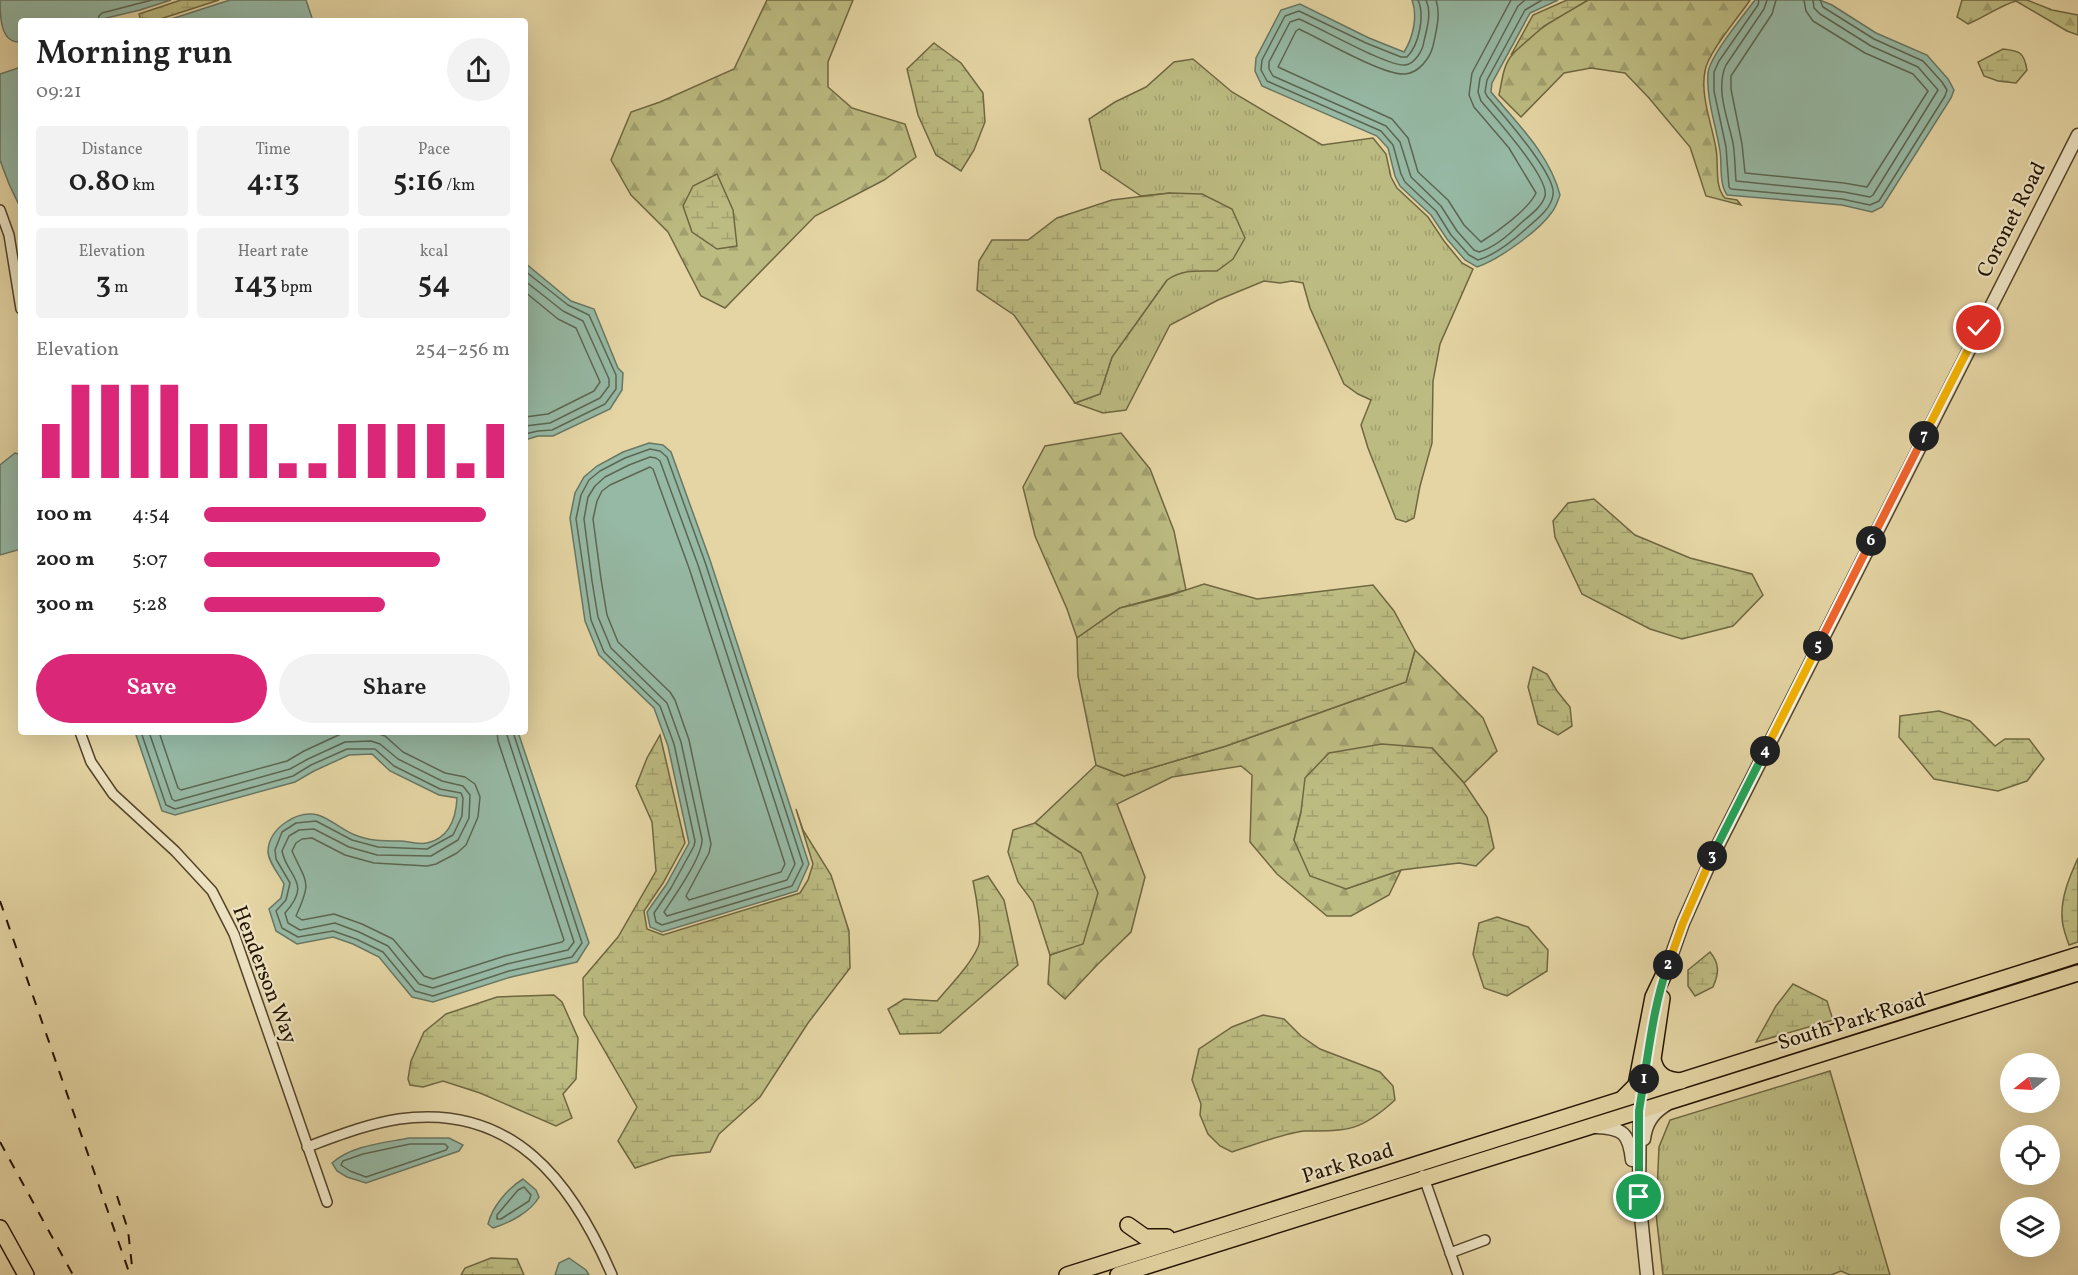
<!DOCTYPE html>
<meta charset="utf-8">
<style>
:root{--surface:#fff;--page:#f2f2f2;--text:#222;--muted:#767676;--accent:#db2777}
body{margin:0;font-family:Vollkorn,serif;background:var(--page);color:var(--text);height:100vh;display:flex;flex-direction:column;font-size:22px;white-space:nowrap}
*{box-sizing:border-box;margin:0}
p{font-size:20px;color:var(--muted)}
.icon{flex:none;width:33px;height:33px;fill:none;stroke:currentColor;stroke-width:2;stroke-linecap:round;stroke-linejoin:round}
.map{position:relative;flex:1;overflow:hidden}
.drawer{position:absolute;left:18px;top:18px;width:510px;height:717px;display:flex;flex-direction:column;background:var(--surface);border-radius:6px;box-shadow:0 6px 24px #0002}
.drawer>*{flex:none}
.needle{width:39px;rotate:252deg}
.controls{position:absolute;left:2000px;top:1053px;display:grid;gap:12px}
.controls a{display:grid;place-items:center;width:60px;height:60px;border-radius:50%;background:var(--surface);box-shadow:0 6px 24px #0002;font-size:30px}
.pin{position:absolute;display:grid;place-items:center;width:51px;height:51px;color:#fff;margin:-26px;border:3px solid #fff;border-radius:50%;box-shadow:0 2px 6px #0007}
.km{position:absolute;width:30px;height:30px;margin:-15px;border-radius:50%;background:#222;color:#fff;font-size:16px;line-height:30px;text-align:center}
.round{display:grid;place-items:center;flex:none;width:63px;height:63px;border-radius:32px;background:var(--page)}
.headline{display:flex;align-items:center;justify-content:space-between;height:102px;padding:0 18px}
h1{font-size:33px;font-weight:600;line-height:45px}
.stats{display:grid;grid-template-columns:repeat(3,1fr);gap:9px;height:102px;padding:6px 18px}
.stats div{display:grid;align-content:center;border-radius:6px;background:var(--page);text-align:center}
.stats b{font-size:30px;font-weight:600}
.stats small{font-size:16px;font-weight:400}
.stats p{font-size:16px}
.chart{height:168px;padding:12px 18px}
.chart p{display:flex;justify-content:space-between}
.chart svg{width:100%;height:108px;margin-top:6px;stroke:var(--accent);stroke-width:6}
.button{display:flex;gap:12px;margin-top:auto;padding:12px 18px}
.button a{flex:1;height:69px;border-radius:36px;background:var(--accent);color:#fff;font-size:24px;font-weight:600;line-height:69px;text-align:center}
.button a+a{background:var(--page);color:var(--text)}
ul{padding:0 18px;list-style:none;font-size:20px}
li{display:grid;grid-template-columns:96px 72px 1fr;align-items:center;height:45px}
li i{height:15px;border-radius:8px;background:var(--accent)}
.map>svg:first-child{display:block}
.grass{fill:url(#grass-tufts);stroke:#6f6740;stroke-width:1.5}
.forest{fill:url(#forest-firs);stroke:#6f6740;stroke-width:1.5}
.wetland{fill:url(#wetland-marsh);stroke:#6f6740;stroke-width:1.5}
.water{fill:#96b9a5;stroke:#687763;stroke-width:1.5}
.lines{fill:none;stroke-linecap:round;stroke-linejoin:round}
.shore{stroke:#5c6652;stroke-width:1.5}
.minor-casing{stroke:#534429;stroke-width:12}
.tertiary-casing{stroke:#534429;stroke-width:15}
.primary-casing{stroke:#221300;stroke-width:18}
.minor{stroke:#eee4c4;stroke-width:9}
.tertiary{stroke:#eee4c4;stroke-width:12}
.primary{stroke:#e5d5a4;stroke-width:15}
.rail{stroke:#221300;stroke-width:2;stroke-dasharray:10 10;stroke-linecap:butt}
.split-1-casing{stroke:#fff;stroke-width:12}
.split-2-casing{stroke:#fff;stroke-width:12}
.split-3-casing{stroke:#fff;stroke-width:12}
.split-4-casing{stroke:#fff;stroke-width:12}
.split-5-casing{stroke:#fff;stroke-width:12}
.split-6-casing{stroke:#fff;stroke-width:12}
.split-7-casing{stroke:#fff;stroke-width:12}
.split-8-casing{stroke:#fff;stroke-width:12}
.split-1{stroke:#22a559;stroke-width:8}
.split-2{stroke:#22a559;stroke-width:8}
.split-3{stroke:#f5b400;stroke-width:8}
.split-4{stroke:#22a559;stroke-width:8}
.split-5{stroke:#f5b400;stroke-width:8}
.split-6{stroke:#f0652b;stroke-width:8}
.split-7{stroke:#f0652b;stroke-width:8}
.split-8{stroke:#f5b400;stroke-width:8}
.labels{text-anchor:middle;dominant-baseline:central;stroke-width:4.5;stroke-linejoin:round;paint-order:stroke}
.street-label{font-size:21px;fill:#221300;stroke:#eee4c4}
</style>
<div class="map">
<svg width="2078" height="1275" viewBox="0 0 2078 1275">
<defs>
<pattern id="grass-tufts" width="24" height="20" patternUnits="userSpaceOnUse" patternTransform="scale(1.5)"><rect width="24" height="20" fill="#bcbb81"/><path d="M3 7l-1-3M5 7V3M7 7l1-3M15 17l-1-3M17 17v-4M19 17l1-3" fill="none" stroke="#a1a06e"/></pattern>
<pattern id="forest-firs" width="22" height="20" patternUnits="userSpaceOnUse" patternTransform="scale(1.5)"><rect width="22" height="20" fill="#bcbb81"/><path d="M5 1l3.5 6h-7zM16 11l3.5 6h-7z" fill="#a1a06e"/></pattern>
<pattern id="wetland-marsh" width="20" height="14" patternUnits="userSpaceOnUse" patternTransform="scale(1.5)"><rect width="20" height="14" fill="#bcbb81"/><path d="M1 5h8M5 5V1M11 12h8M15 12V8" fill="none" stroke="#a1a06e"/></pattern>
</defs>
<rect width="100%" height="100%" fill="#e5d5a4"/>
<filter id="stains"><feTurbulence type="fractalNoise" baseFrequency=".00333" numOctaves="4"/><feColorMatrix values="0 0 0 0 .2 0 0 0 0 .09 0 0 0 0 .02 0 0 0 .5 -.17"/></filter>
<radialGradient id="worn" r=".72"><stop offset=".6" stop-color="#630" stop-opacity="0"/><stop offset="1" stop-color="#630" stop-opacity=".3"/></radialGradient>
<g class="grass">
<polygon points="1193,59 1232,92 1322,145 1373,138 1386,154 1391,177 1397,188 1428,217 1444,241 1462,263 1473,269 1440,344 1433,381 1432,443 1420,486 1414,518 1406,522 1396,519 1368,448 1361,425 1371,400 1358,394 1344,384 1310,308 1303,283 1292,281 1280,283 1264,281 1218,300 1170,325 1126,410 1103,413 1075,403 1100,394 1112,357 1167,280 1176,274 1187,270 1170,193 1141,196 1101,169 1089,119 1115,102 1146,87 1174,62"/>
<polygon points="1830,1071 1890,1275 1850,1275 1841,1271 1831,1275 1663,1275 1656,1214 1659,1147 1670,1120"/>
</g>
<g class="forest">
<polygon points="767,0 853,0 828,62 828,87 852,108 905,124 916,157 884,180 815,216 725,308 701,296 668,232 631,195 611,160 631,112 660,102 734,69"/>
<path d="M1588,0H1750C1739,17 1708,52 1705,71C1700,96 1712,124 1716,149C1719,165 1714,186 1725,198L1737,200L1741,205L1706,196L1690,147L1649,98L1625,73L1591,68L1564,73L1521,117L1499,95C1502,82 1503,65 1512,55C1531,31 1561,16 1588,0Z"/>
<path d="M1962,0H2027L2052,10L2078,15V35L2067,31L2016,1C1999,6 1985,17 1968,24L1957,17Z"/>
<polygon points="1121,433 1150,469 1174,531 1186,590 1120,608 1077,638 1067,609 1035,536 1023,487 1045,446"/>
<polygon points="1415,650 1483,718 1497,751 1464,783 1432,748 1301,812 1294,840 1346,889 1401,870 1389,895 1351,916 1327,916 1277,874 1250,842 1252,775 1241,766 1172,777 1117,804 1145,877 1131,932 1098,964 1065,999 1048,984 1050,955 1083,943 1081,853 1035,823 1096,765 1124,776 1226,746 1406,682"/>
</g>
<g class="wetland">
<polygon points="181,0 219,0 154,21 141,21 139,14"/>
<polygon points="1567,0 1588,0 1544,26 1511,55 1533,15"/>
<polygon points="934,43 961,63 983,93 985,122 974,150 961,171 936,155 918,115 907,69"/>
<path d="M2003,49C2020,51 2024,52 2027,70L2016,83L1998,81L1984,76L1978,62Z"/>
<polygon points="717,174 733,210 737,246 717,249 692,232 683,206 693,186"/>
<path d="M1170,193L1202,194L1232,209L1245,238L1233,259L1217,271C1198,271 1183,269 1167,280L1112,357L1100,394L1075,403L1014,315L977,290L979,261L992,240H1028L1057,218L1112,200Z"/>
<polygon points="1594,499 1635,535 1690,558 1752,574 1763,595 1733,626 1682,639 1650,629 1582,594 1555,537 1553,521 1568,503"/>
<polygon points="1204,584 1257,599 1373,585 1394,611 1415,650 1406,682 1226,746 1124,776 1096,765 1078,676 1077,638 1120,608 1168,596"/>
<polygon points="1533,667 1547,674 1557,691 1570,707 1572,726 1558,735 1538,724 1528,687"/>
<polygon points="1939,711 1970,721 1995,746 2005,739 2029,739 2044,759 2027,781 1998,791 1934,779 1899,737 1900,716"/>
<polygon points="660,735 685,843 663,883 644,911 647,929 663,935 800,893 808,880 813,864 796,809 803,830 831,875 849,931 850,968 808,1023 760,1097 719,1134 710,1152 671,1156 635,1168 618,1141 637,1107 584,1015 583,978 618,937 656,871 652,822 636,786 647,758"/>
<polygon points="1382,744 1432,748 1464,783 1487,817 1494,848 1476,866 1459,863 1401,870 1346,889 1310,876 1294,840 1301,812 1305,778 1329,753"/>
<polygon points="1035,823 1081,853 1098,893 1083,944 1050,955 1033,902 1018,882 1008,852 1013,830"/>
<path d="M2078,858V942L2069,945C2066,936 2062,927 2062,917C2061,896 2070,876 2078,858Z"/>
<path d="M988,876L1004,900L1018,965L940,1033L900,1034L888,1009L904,999L937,1001C951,984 969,967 978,947C983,936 976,895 973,881Z"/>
<polygon points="1497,917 1528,927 1548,950 1547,971 1507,996 1484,988 1473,954 1479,923"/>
<path d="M1710,952C1720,964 1719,973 1713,987L1695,996L1688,986V970Z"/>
<polygon points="1793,984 1827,1001 1833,1020 1756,1042 1776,1006"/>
<polygon points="554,995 562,1002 578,1038 576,1079 563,1094 572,1118 556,1126 480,1093 443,1081 423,1087 410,1085 408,1079 411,1061 424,1032 446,1014 497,997"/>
<path d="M1263,1015L1284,1019L1301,1036L1320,1049L1380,1072L1393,1086L1395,1100C1361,1131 1349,1131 1305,1131C1287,1132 1251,1146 1232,1152L1220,1146L1208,1134L1200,1115L1201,1104L1192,1080L1199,1049L1232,1027Z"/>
<polygon points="491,1258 517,1259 524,1275 461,1275 465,1268"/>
</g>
<g class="water">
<path d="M0,0H171L140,10L94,21H21V42C0,44 0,15 0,0Z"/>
<polygon points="230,0 306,0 313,21 165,21"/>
<path d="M1412,0H1558L1530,13L1492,83L1491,92C1517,123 1550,155 1560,195C1558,200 1556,207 1552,212C1539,231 1498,260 1477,267L1465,260L1447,239L1431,215L1400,186L1395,176L1388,148L1377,136L1262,86L1255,71L1256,58L1281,10L1300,4L1369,38L1404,52C1413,38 1418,16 1412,0Z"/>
<path d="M1755,0H1820L1832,5L1876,33L1927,55L1948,79L1954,90L1951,98L1882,207L1872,212L1842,205L1727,195C1719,184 1722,164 1720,151C1716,125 1706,99 1708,73C1710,56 1743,16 1755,0Z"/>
<polygon points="21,67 21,209 9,184 0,160 0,74"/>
<polygon points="525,263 571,301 594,309 618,368 623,373 622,390 610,409 553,436 538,436 525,440"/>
<polygon points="649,443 663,445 671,452 710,560 809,864 797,891 662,932 650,927 647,912 666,885 689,843 668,746 654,708 599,655 585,621 570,518 575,493 584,477 597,466 623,452"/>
<polygon points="15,453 21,455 21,549 0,555 0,465"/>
<path d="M135,732H518L589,943L577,962L511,977L433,1002L412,997L379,957L353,944L333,937L297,944L276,931L269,909L281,898L284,884C279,874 268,862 268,851C269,828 297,810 318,815C331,819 342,830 355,835C369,841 384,841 400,841C408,841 419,845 427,843C450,838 456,818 457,798L439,795L390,771L372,754L349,755L314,771L295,782L175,815L162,811Z"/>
<path d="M409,1138H449L463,1145L459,1151L366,1183L347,1177L337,1171L332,1163C352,1145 384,1143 409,1138Z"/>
<path d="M523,1179L536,1190L539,1197C531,1212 509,1223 493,1228L488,1224C492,1207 508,1188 523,1179Z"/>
<polygon points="569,1258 586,1270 589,1275 555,1275 559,1263"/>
</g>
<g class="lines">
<g class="shore">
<path d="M1418,0C1425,16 1419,45 1407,57H1401L1366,43L1299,11L1285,16L1262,60L1261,70L1267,81L1381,131L1393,145L1401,174L1405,182L1436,211L1451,235L1469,255L1478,260C1496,255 1514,240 1528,227C1537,219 1551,209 1553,195C1557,175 1501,113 1487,96L1485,92L1487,80L1525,10L1542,0"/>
<path d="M1426,0C1432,13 1427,28 1424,41C1423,50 1415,64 1405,65C1388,67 1319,27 1299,19L1290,22L1269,62V69L1273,76L1386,126L1400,142L1411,177L1441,206L1457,231L1474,250L1479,252C1493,248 1510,234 1521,223C1529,216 1542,207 1545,196C1550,178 1494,116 1481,101L1478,92L1480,78L1518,6L1525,0"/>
<path d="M1436,0C1441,14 1436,32 1433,46C1430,58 1419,73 1405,74C1384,76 1321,39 1299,29L1296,31L1278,67L1392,119L1408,138L1418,172L1448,200L1464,225L1481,242C1497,232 1528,210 1536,193L1509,148L1474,107L1469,95L1472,73L1511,0"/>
<polyline points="1759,0 1758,5 1719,61 1714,72 1714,91 1726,147 1729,187 1731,189 1842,199 1870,205 1879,201 1945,96 1947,90 1942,82 1923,61 1874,39 1823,7 1820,0"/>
<path d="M1767,0L1764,9L1726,65C1715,89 1728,119 1733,143C1735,156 1735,168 1736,181L1844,192L1870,197L1873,195L1938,90L1918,67L1871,46L1820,14L1814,8L1813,0"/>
<polyline points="1776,0 1772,14 1731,76 1731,89 1742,144 1745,173 1844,183 1867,187 1928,91 1913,74 1865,53 1813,21 1806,11 1804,0"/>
<polyline points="98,21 99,16 102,13 152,0"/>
<polyline points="525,271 568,305 589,315 616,375 616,389 605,404 552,430 538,431 525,434"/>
<polyline points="525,281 563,311 583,321 609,379 609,386 600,398 550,423 525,426"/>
<polyline points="525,292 558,319 576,328 600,382 594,391 548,414 525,417"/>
<polygon points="650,449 660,451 667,457 705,562 803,864 792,886 662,925 656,922 654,913 671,888 694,846 695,841 674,744 660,706 604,652 591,620 576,519 581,495 589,480 600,471 625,458"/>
<path d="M650,457L656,458L660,461L698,565L795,864L787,880L667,916L664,912C674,897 703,856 702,839L681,742L667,703L611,648L598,617L592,581L584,519L588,497L595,486L605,477L629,465Z"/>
<polygon points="650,467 653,469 689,568 785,864 781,872 689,900 686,896 709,853 711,844 689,740 675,700 670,692 618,642 607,615 601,579 593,519 597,501 602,491 610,485"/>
<polyline points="141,732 166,805 175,809 293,776 311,765 347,749 375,749 394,766 440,789 461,793 463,798 462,816 453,835 427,849 378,847 352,840 316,821 296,823 282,832 275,850 276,859 290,883 286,900 276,911 282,928 298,937 333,931 356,939 383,952 415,991 433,996 509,971 572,957 582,943 513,732"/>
<path d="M149,732L172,799L175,801L290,769L308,759L345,742L371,741L380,744L398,759L442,781L463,786L470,795L469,818L458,840L431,856L377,855L349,847L314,829L299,830L289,836L282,851C287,877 313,882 285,913L288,923L300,930L335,923L359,932L388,946L419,984L433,988L507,964L568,950L574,942L506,732"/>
<polyline points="159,732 178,788 181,790 287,761 304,751 343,733 368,732"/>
<path d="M373,732L385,736L403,752L445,773L465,777L475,784L480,797L478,817L466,845L457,853L436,864L427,866L374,863L345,855L312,838L302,839L296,843L292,851C307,884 312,881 296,916L302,920L334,914L362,924L393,939L424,976L433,979L505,956L562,942L564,940L498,741L497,732"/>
<polygon points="410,1144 445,1144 448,1147 446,1150 366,1177 350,1171 341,1165 343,1161 363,1154"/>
<polygon points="524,1187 531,1195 529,1201 501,1219 497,1219 497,1215 518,1190"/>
</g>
<defs>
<g id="minor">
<polyline points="0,210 9,235 21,309"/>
<polyline points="80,732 91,762 113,794 175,851 212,891 234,934 327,1202"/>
<path d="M307,1147C337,1136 367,1124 399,1119C513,1103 572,1182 612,1275"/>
<polyline points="1423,1175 1458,1275"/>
<polyline points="1450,1253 1485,1240"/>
</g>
<g id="tertiary">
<polyline points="1662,982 1683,923 1716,849 2078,135"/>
<polyline points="1640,1105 1639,1197 1647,1275"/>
<path d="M1596,1127C1623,1128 1629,1133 1632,1160"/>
<path d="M1644,1139C1646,1123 1653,1113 1666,1105"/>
</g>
<g id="primary">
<path d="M1662,998L1653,1059C1656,1075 1666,1080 1681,1081"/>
<polyline points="1623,1098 1636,1085 1653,997 1664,974"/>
<polyline points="1128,1225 1145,1237 1167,1237"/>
<polyline points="0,1228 26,1275"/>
<polyline points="1067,1275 2078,955"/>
<polyline points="1118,1275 2078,973"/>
</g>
</defs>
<use href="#minor" class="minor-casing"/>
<use href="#tertiary" class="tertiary-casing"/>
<use href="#primary" class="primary-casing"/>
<use href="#minor" class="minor"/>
<use href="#tertiary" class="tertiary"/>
<use href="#primary" class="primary"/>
<g class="rail">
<polyline points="0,901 130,1275"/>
<polyline points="0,1142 73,1275"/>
<polyline points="117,1196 128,1230 132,1266"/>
</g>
</g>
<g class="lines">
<defs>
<polyline id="split-1" points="1639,1197 1639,1111 1644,1079"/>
<path id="split-2" d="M1644,1079C1650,1041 1655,1001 1668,965"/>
<polyline id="split-3" points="1668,965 1683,923 1712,856"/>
<polyline id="split-4" points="1712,856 1765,751"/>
<polyline id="split-5" points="1765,751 1818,646"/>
<polyline id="split-6" points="1818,646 1871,541"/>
<polyline id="split-7" points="1871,541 1924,436"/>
<polyline id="split-8" points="1924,436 1979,328"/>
</defs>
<use href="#split-1" class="split-1-casing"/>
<use href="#split-2" class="split-2-casing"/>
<use href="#split-3" class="split-3-casing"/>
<use href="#split-4" class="split-4-casing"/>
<use href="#split-5" class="split-5-casing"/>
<use href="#split-6" class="split-6-casing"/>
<use href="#split-7" class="split-7-casing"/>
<use href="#split-8" class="split-8-casing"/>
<use href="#split-1" class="split-1"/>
<use href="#split-2" class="split-2"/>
<use href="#split-3" class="split-3"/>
<use href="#split-4" class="split-4"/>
<use href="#split-5" class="split-5"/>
<use href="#split-6" class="split-6"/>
<use href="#split-7" class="split-7"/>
<use href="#split-8" class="split-8"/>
</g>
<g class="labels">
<g class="street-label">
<text transform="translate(2012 220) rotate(-63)">Coronet Road</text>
<text transform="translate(264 975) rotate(69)">Henderson Way</text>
<text transform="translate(1852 1022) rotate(-17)">South Park Road</text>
<text transform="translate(1348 1164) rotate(-17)">Park Road</text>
</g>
</g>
<rect width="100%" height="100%" filter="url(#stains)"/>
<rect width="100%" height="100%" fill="url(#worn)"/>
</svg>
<div class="controls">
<a><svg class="needle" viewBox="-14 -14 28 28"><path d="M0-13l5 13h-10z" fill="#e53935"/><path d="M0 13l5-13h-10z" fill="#767676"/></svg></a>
<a><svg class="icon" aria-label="locate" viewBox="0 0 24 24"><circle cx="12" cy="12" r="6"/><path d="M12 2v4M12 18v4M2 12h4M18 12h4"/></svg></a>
<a><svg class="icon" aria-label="layers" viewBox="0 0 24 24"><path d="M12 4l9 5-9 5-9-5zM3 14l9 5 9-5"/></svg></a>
</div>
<div class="pin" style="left:1639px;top:1197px;background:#1e9e55"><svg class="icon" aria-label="arrive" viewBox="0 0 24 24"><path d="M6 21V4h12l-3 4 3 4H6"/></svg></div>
<div class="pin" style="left:1979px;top:328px;background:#d93025"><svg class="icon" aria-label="check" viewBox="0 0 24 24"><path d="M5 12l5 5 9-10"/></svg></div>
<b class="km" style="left:1644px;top:1079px">1</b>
<b class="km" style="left:1668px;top:965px">2</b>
<b class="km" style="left:1712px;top:856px">3</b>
<b class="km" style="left:1765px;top:751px">4</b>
<b class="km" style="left:1818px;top:646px">5</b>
<b class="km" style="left:1871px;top:541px">6</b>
<b class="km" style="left:1924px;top:436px">7</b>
<section class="drawer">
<div class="headline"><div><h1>Morning run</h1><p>09:21</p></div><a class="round"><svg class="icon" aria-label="share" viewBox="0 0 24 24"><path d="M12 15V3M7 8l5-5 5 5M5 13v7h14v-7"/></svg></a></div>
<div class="stats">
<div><p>Distance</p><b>0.80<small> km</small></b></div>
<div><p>Time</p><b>4:13</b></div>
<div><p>Pace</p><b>5:16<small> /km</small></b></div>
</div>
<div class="stats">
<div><p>Elevation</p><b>3<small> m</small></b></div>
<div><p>Heart rate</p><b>143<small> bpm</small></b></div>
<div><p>kcal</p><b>54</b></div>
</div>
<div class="chart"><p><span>Elevation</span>254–256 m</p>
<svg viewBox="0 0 160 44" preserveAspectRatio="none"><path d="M5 44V22M15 44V6M25 44V6M35 44V6M45 44V6M55 44V22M65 44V22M75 44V22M85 44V38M95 44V38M105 44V22M115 44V22M125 44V22M135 44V22M145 44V38M155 44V22"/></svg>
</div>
<ul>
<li><b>100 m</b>4:54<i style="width:92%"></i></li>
<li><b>200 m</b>5:07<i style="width:77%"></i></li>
<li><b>300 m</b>5:28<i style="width:59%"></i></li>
</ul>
<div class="button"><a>Save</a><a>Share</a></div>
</section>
</div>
